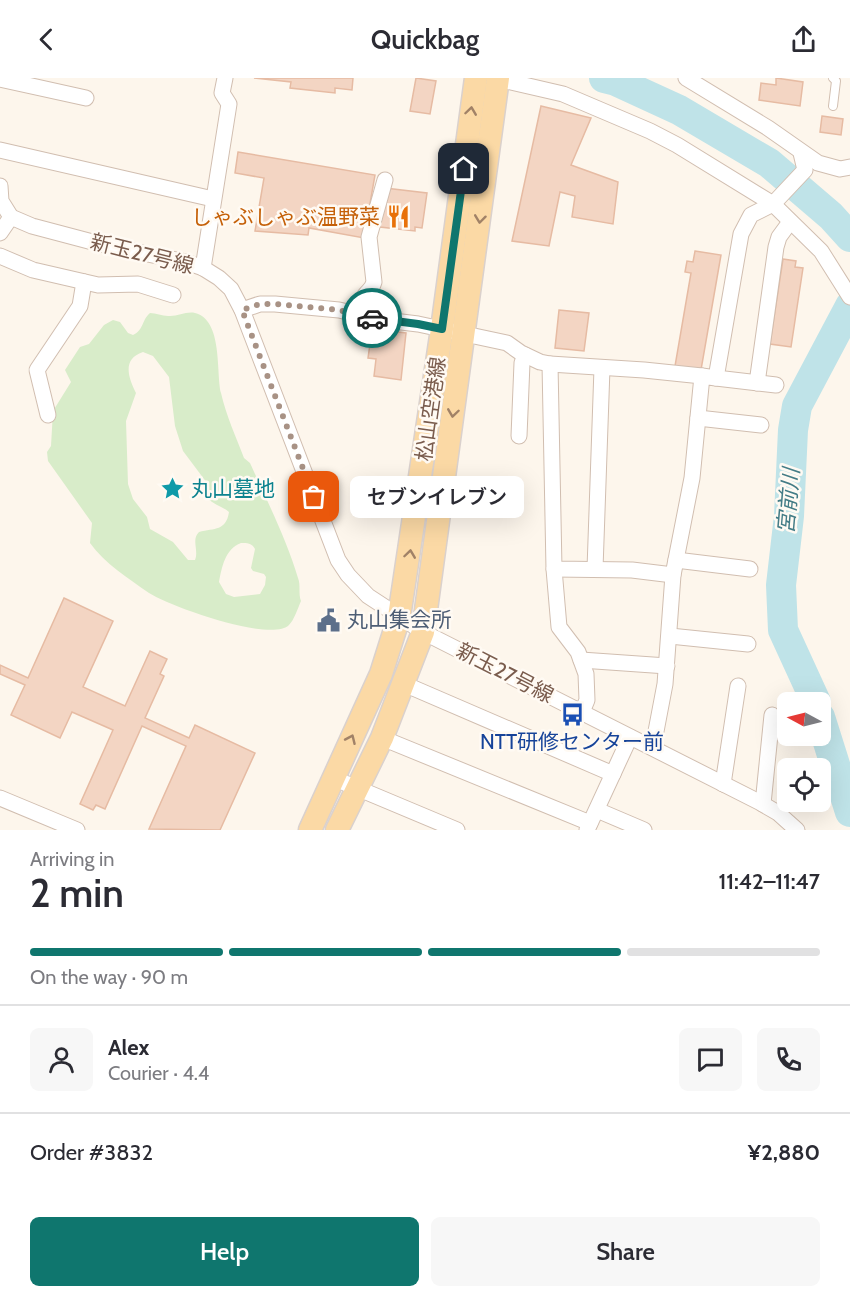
<!DOCTYPE html>
<meta charset="utf-8">
<style>
body{margin:0;font-family:Cabin,"Noto Sans JP",sans-serif;background:#f7f7f7;color:#2b2b33;height:100vh;display:flex;flex-direction:column;font-size:22px;white-space:nowrap}
*{box-sizing:border-box;margin:0}
p{font-size:20px;color:#7c7c81}
.icon{flex:none;width:33px;height:33px;fill:none;stroke:currentColor;stroke-width:2;stroke-linecap:round;stroke-linejoin:round}
.map{position:relative;height:752px;overflow:hidden}
.panel{display:flex;flex-direction:column;background:#fff;flex:1}
.panel>*{flex:none}
.needle{width:39px;rotate:277deg}
.controls{position:absolute;left:777px;top:614px;display:grid;gap:12px}
.controls a{display:grid;place-items:center;width:54px;height:54px;border-radius:9px;background:#fff;box-shadow:0 6px 24px #0002;font-size:30px}
.pin{position:absolute;display:grid;place-items:center;width:51px;height:51px;color:#fff;margin:-26px;border-radius:12px;box-shadow:0 3px 9px #0006}
.courier{position:absolute;display:grid;place-items:center;width:60px;height:60px;margin:-30px;border:4px solid #0f766e;border-radius:50%;background:#fff;color:#222;box-shadow:0 2px 8px #0007}
.bubble{position:absolute;height:42px;border-radius:9px;background:#fff;box-shadow:0 6px 24px #0002;font-size:20px;font-weight:600;line-height:42px;text-align:center}
.headline em{font-style:normal;font-weight:600}
.headline div{display:flex;flex-direction:column-reverse}
.headline{display:flex;align-items:center;justify-content:space-between;height:102px;padding:0 30px}
h1{font-size:39px;font-weight:600;line-height:45px}
.bar{display:grid;grid-template-columns:repeat(4,1fr);gap:9px 6px;align-content:center;height:72px;padding:0 30px}
.bar i{height:8px;border-radius:4px;background:#e1e1e2}
.bar .current{background:#0f766e}
.bar p{grid-column:span 4}
.line{display:flex;align-items:center;gap:15px;padding:0 30px;border-top:2px solid #e1e1e2}
.line div{flex:1}
.round{display:grid;place-items:center;flex:none;width:63px;height:63px;border-radius:9px;background:#f7f7f7}
.action{display:flex;gap:12px;margin-top:auto;padding:12px 30px}
.action a{flex:1;height:69px;border-radius:9px;background:#0f766e;color:#fff;font-size:24px;font-weight:600;line-height:69px;text-align:center}
.action a+a{background:#f7f7f7;color:#2b2b33}
header{display:flex;justify-content:space-between;align-items:center;height:78px;padding:0 30px;background:#fff;font-size:27px;font-weight:600}
.map>svg:first-child{display:block}
</style>
<header><svg class="icon" aria-label="back" viewBox="0 0 24 24"><path d="M15 5l-7 7 7 7"/></svg>Quickbag<svg class="icon" aria-label="share" viewBox="0 0 24 24"><path d="M12 15V3M7 8l5-5 5 5M5 13v7h14v-7"/></svg></header>
<div class="map">
<svg width="850" height="752" viewBox="0 0 850 752">
<rect width="100%" height="100%" fill="#fdf6ec"/>
<!-- green -->
<path fill="#d8ecc9" fill-rule="evenodd" d="M150,235C156,235 162,238 168,238C177,239 186,233 195,235C223,242 216,294 221,315C226,337 236,359 244,380L250,385C267,423 286,460 298,500C301,507 298,515 301,523C298,530 294,542 289,547C271,565 169,528 149,515C129,501 104,485 90,465L92,445L48,383L47,374L51,368L53,333L71,304L65,292L80,269L89,266L104,247L113,242L120,244L128,255L133,257C144,252 141,243 150,235ZM143,274L153,278L169,299L175,348L183,373L207,405V420C214,427 222,428 229,434C226,453 215,450 199,454C191,462 199,472 195,482H188L173,464L150,451L147,439L133,421L128,406L126,343L136,315C128,299 122,281 143,274ZM241,465C247,465 252,465 255,471L251,490L253,493L264,496L266,499L265,507L260,516L234,519L226,516L219,504C222,489 225,471 241,465Z"/>
<g fill="none" stroke-linecap="round" stroke-linejoin="round">
<!-- river -->
<g stroke="#bfe3e8" stroke-width="30">
<polyline points="604,0 616,3 679,32 769,85 831,138 850,159"/>
<polyline points="816,624 783,552 781,507 789,438 793,352 797,328 850,228"/>
<polyline points="820,639 850,734"/>
</g>
</g>
<!-- building -->
<g fill="#f3d5c3" stroke="#e6bba3" stroke-width="1.5">
<polygon points="254,0 353,0 352,12 335,10 335,15 290,10 291,4"/>
<polygon points="416,0 436,3 430,36 410,33"/>
<polygon points="776,0 803,4 800,28 759,22 761,5 776,7"/>
<polygon points="541,28 591,40 571,87 618,104 613,146 572,139 575,118 560,114 549,168 512,163"/>
<polygon points="822,38 843,41 841,57 820,54"/>
<polygon points="238,74 375,97 364,160 309,150 308,157 255,153 264,100 235,95"/>
<polygon points="385,110 427,115 422,150 415,149 415,153 380,149"/>
<polygon points="695,173 721,177 701,292 675,288 691,195 685,194 687,183 693,184"/>
<polygon points="783,181 796,183 795,189 803,190 791,269 770,266"/>
<polygon points="559,232 589,235 584,273 555,270"/>
<polygon points="382,252 406,255 401,302 374,298 376,281 368,280 370,266 378,266 379,258 382,258"/>
<polygon points="64,520 113,543 83,609 125,628 150,573 167,581 160,596 164,598 145,640 189,660 195,647 255,675 220,752 149,751 186,668 142,648 105,731 96,727 93,732 80,726 113,652 72,634 60,660 11,637 25,607 0,596 0,587 28,600"/>
</g>
<g fill="none" stroke-linecap="round" stroke-linejoin="round">
<defs>
<polyline id="lane" points="833,0 836,3 833,28"/>
<g id="street">
<polyline points="686,0 768,50 818,85 840,91 850,89"/>
<polyline points="0,1 86,20"/>
<polyline points="498,1 563,16 650,53 677,67 773,126 821,173 850,219"/>
<polyline points="0,72 213,121"/>
<polyline points="0,108 1,123 11,139 32,148 100,166 186,184 203,190 219,200 231,211 242,232 338,482 348,497 368,518 423,554 759,724 778,735 797,752"/>
<polyline points="0,155 11,139"/>
<polyline points="0,178 33,192 98,207 138,206 173,217"/>
<polyline points="203,190 229,26 222,15 225,0"/>
<polyline points="242,232 260,226 275,226 339,232 377,241 418,246 507,265 521,275 540,284 550,286 644,292 702,298"/>
<path d="M358,237C359,230 361,222 365,217C369,212 372,211 374,204L369,159L385,102"/>
<polyline points="550,286 554,491 632,492 673,497"/>
<polyline points="716,300 776,307"/>
<polyline points="757,305 776,169 779,159 790,144"/>
<polyline points="48,337 37,292 80,228 84,204"/>
<polyline points="698,340 761,347"/>
<polyline points="519,358 522,285 525,277"/>
<polyline points="676,482 750,491"/>
<polyline points="554,491 559,549 578,574 586,596 587,622 582,634"/>
<polyline points="595,491 602,290"/>
<polyline points="670,558 748,566"/>
<polyline points="581,582 667,588"/>
<polyline points="404,606 613,696"/>
<polyline points="382,660 590,745"/>
<polyline points="653,669 665,606 673,497 692,400 702,298 716,300 741,156 751,137 773,126 805,92 801,75"/>
<polyline points="333,700 457,752"/>
<polyline points="723,706 738,608"/>
<polyline points="0,720 77,752"/>
<polyline points="763,726 772,637"/>
<polyline points="597,732 644,752"/>
<polyline points="587,752 630,659"/>
</g>
<g id="primary">
<polyline points="310,752 381,596 399,539 442,251 476,0"/>
<polyline points="337,752 382,660 423,554 498,0"/>
</g>
</defs>
<!-- lane casing -->
<use href="#lane" stroke="#d1beb0" stroke-width="10"/>
<!-- street casing -->
<use href="#street" stroke="#d1beb0" stroke-width="17"/>
<!-- primary casing -->
<use href="#primary" stroke="#dad1cd" stroke-width="25"/>
<!-- lane -->
<use href="#lane" stroke="#fff" stroke-width="8"/>
<!-- street -->
<use href="#street" stroke="#fff" stroke-width="15"/>
<!-- primary -->
<use href="#primary" stroke="#fbd9a5" stroke-width="22"/>
</g>
<!-- one-way arrows -->
<defs><path id="oneway-chevron" d="M-2-3.5L2.5 0L-2 3.5" fill="none" stroke-width="1.6" stroke-linecap="round" stroke-linejoin="round" transform="scale(1.5)"/></defs>
<g stroke="#a18267">
<use href="#oneway-chevron" transform="translate(471 33) rotate(-82)"/>
<use href="#oneway-chevron" transform="translate(480 141) rotate(97)"/>
<use href="#oneway-chevron" transform="translate(453 335) rotate(98)"/>
<use href="#oneway-chevron" transform="translate(410 476) rotate(-82)"/>
<use href="#oneway-chevron" transform="translate(351 661) rotate(-66)"/>
</g>
<g fill="none" stroke-linecap="round" stroke-linejoin="round">
<!-- done -->
<polyline stroke="#a89285" stroke-width="6" stroke-dasharray="0 10.8" points="314,419 242,232 260,226 275,226 339,232 372,240"/>
<!-- route -->
<polyline stroke="#0f766e" stroke-width="8" points="372,240 418,246 442,251 464,91"/>
</g>
<!-- icons -->
<defs>
<symbol id="restaurant-bare" viewBox="-9 -9 18 18"><path d="M-5-6h1v4h1v-4h1v4h1v-4h1v5L-1.5 .5V6h-2V.5L-5-1ZM5-6V6H3V1.5H1.5Q1.5-4 5-6Z" fill="#e8710a" stroke="#fffaf3" stroke-width="2.5" paint-order="stroke"/></symbol>
<symbol id="sight-bare" viewBox="-9 -9 18 18"><path d="M0-6L1.8-2.2L6-1.7L2.9 1.2L3.7 5.4L0 3.3L-3.7 5.4L-2.9 1.2L-6-1.7L-1.8-2.2Z" fill="#0f9aa8" stroke="#fffaf3" stroke-width="2.5" paint-order="stroke"/></symbol>
<symbol id="civic-bare" viewBox="-9 -9 18 18"><path d="M-.6-6.5H3V-4.5H.6V-3L4-1V1h2V6H-6V1h2V-1L-.6-3ZM-1.2 2.5V6h2.4V2.5Z" fill="#5c6f8a" stroke="#fffaf3" stroke-width="2.5" paint-order="stroke"/></symbol>
<symbol id="bus-bare" viewBox="-9 -9 18 18"><path d="M-5-6H5V4H4V6H2V4H-2V6H-4V4H-5ZM-3.5-4V0h7V-4ZM-3.5 1.2v1.5H-2V1.2ZM2 1.2v1.5H3.5V1.2Z" fill="#1a4fb4" stroke="#fffaf3" stroke-width="2.5" paint-order="stroke"/></symbol>
</defs>
<g fill-rule="evenodd">
<use href="#restaurant-bare" x="382" y="122" width="33" height="33"/>
<use href="#sight-bare" x="156" y="394" width="33" height="33"/>
<use href="#civic-bare" x="312" y="526" width="33" height="33"/>
<use href="#bus-bare" x="556" y="620" width="33" height="33"/>
</g>
<g text-anchor="middle" stroke-width="5" stroke-linejoin="round" paint-order="stroke">
<!-- food labels -->
<g font-size="21" fill="#c56008" stroke="#fffaf3" text-anchor="end">
<text x="380" y="146">しゃぶしゃぶ温野菜</text>
</g>
<!-- street labels -->
<g font-size="21" fill="#7a5c4d" stroke="#fffaf3">
<text transform="translate(142 176) rotate(14)" y="7">新玉27号線</text>
<text transform="translate(431 331) rotate(-82)" y="7">松山空港線</text>
<text transform="translate(505 595) rotate(27)" y="7">新玉27号線</text>
</g>
<!-- culture labels -->
<g font-size="21" fill="#0d838f" stroke="#fffaf3" text-anchor="start">
<text x="191" y="418">丸山墓地</text>
</g>
<!-- service labels -->
<g font-size="21" fill="#4e5e75" stroke="#fffaf3" text-anchor="start">
<text x="347" y="549">丸山集会所</text>
</g>
<!-- transit labels -->
<g font-size="21" fill="#164399" stroke="#fffaf3">
<text x="572" y="671">NTT研修センター前</text>
</g>
<!-- water labels -->
<g font-size="22" font-style="italic" fill="#437c86" stroke="#fffaf3">
<text transform="translate(788 423) rotate(-85)" y="8">宮前川</text>
</g>
</g>
</svg>
<div class="controls">
<a><svg class="needle" viewBox="-14 -14 28 28"><path d="M0-13l5 13h-10z" fill="#e53935"/><path d="M0 13l5-13h-10z" fill="#7c7c81"/></svg></a>
<a><svg class="icon" aria-label="locate" viewBox="0 0 24 24"><circle cx="12" cy="12" r="6"/><path d="M12 2v4M12 18v4M2 12h4M18 12h4"/></svg></a>
</div>
<div class="pin" style="left:314px;top:419px;background:#ea580c"><svg class="icon" aria-label="bag" viewBox="0 0 24 24"><path d="M5 8h14l-1 12H6zM9 8a3 3 0 0 1 6 0"/></svg></div>
<div class="pin" style="left:464px;top:91px;background:#1f2937"><svg class="icon" aria-label="home" viewBox="0 0 24 24"><path d="M3 11l9-7 9 7M6 9v11h12V9"/></svg></div>
<div class="courier" style="left:372px;top:240px"><svg class="icon" aria-label="car" viewBox="0 0 24 24"><path d="M5 17H2v-5l4-1 3-4h7l3 4 3 1v5h-3M9 17h6M6 11h13"/><circle cx="7" cy="17" r="2"/><circle cx="17" cy="17" r="2"/></svg></div>
<div class="bubble" style="left:350px;top:398px;width:174px">セブンイレブン</div>
</div>
<section class="panel">
<div class="headline"><div><h1>2 min</h1><p>Arriving in</p></div><em>11:42–11:47</em></div>
<div class="bar"><i class="current"></i><i class="current"></i><i class="current"></i><i></i><p>On the way · 90 m</p></div>
<div class="line" style="height:108px"><a class="round"><svg class="icon" aria-label="person" viewBox="0 0 24 24"><circle cx="12" cy="8" r="4"/><path d="M4 21q1-7 8-7t8 7"/></svg></a><div><b>Alex</b><p>Courier · 4.4</p></div><a class="round"><svg class="icon" aria-label="chat" viewBox="0 0 24 24"><path d="M4 5h16v11H9l-5 4z"/></svg></a><a class="round"><svg class="icon" aria-label="phone" viewBox="0 0 24 24"><path d="M5 4h4l2 5-3 2q2 4 5 5l2-3 5 2v4C11 20 4 13 5 4z"/></svg></a></div>
<div class="line" style="height:78px"><div>Order #3832</div><b>¥2,880</b></div>
<div class="action"><a>Help</a><a>Share</a></div>
</section>
